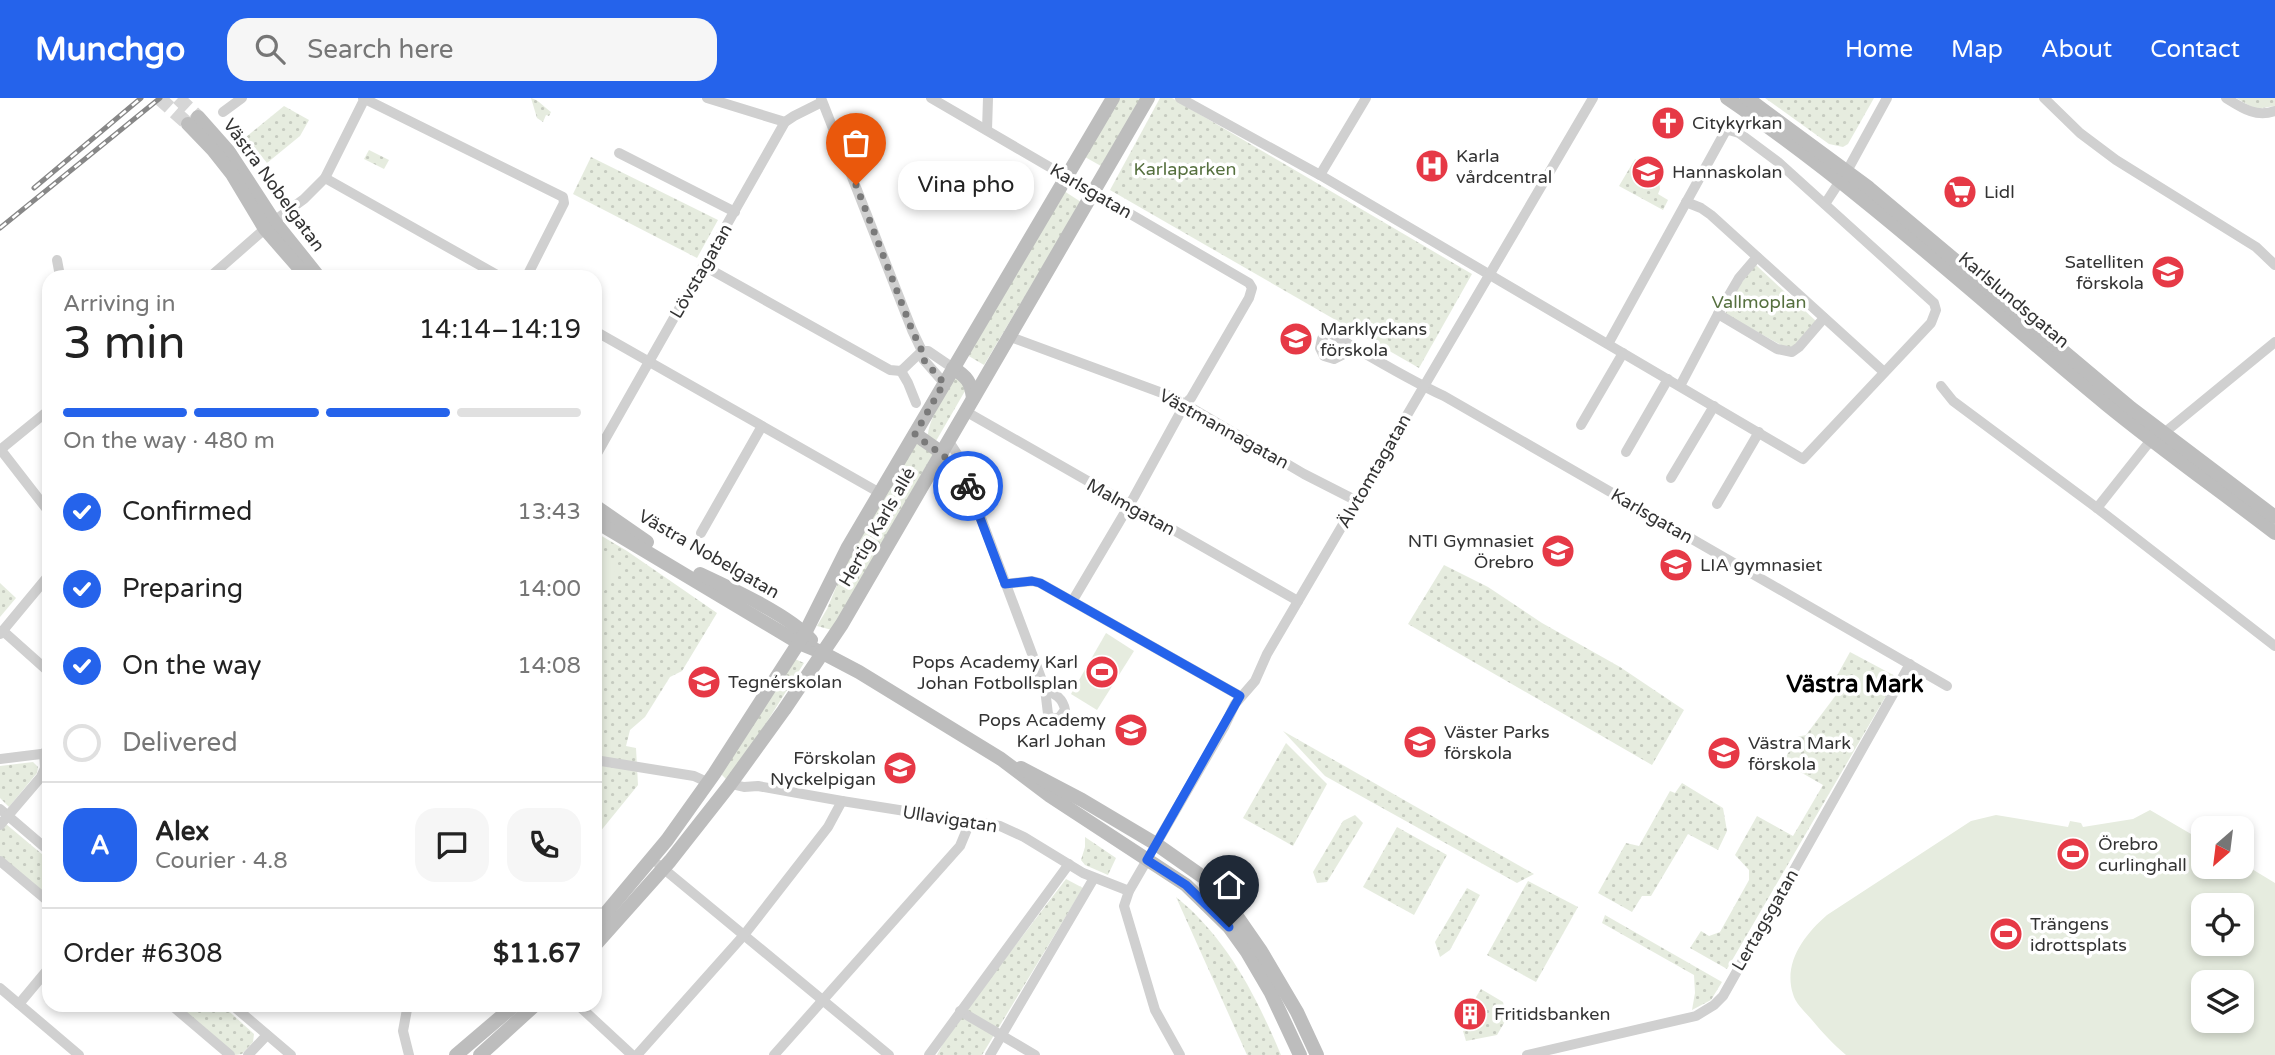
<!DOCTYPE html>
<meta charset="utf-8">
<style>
body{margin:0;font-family:"Varela Round",sans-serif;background:#f6f6f6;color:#222;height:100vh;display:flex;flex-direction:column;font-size:26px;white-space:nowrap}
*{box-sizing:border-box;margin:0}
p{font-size:23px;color:#767676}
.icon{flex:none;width:38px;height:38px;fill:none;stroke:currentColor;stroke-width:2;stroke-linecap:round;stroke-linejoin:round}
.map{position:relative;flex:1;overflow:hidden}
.sheet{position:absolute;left:42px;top:172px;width:560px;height:742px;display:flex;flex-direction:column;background:#fff;border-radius:21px;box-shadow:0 4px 10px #0003}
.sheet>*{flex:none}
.needle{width:46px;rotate:208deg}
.buttons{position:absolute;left:2191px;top:718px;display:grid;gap:14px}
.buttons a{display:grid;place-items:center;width:63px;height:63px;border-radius:14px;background:#fff;box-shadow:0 4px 10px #0003;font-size:35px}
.pin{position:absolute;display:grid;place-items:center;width:60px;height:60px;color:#fff;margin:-72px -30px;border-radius:50% 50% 50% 0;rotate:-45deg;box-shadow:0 0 7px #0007}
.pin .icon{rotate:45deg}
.courier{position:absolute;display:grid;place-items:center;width:70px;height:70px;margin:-35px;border:5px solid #2563eb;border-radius:50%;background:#fff;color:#222;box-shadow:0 2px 9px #0007}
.bubble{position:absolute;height:49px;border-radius:21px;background:#fff;box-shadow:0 4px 10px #0003;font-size:23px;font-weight:600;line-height:49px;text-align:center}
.overview em{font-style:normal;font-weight:600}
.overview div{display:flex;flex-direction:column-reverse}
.overview{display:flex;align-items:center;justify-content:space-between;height:119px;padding:0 21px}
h1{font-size:46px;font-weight:600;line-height:52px}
.bar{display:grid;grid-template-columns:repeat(4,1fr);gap:10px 7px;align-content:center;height:84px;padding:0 21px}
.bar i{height:9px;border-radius:5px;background:#e0e0e0}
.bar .active{background:#2563eb}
.bar p{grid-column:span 4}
.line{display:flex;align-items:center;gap:18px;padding:0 21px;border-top:2px solid #e0e0e0}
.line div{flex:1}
.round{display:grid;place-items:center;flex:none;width:74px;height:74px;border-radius:21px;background:#f6f6f6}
ol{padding:0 21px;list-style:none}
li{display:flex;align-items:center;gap:21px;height:77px}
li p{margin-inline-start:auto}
li .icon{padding:7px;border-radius:50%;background:#2563eb;color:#fff;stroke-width:4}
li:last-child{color:#767676}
li i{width:38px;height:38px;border:4px solid #e0e0e0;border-radius:50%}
header{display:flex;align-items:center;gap:42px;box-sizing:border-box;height:98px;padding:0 35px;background:#2563eb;color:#fff}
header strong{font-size:33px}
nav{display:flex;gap:38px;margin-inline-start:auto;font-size:24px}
.search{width:490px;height:63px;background:#f6f6f6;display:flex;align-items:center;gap:18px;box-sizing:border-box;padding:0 24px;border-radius:21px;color:#767676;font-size:26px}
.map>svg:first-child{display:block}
</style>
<header>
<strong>Munchgo</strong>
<div class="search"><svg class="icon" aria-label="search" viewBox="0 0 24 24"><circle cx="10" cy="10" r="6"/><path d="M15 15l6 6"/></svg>Search here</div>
<nav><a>Home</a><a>Map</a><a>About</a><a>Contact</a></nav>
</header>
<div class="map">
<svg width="2275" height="957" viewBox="0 0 2275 957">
<defs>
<pattern id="green-dots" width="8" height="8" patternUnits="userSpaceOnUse" patternTransform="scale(1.75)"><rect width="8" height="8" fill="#e6ecdf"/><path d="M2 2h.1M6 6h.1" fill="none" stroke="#c6cbc0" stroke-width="1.8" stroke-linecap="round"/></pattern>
</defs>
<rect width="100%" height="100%" fill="#fff"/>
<!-- green -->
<g fill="url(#green-dots)">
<path d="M531,0C539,2 544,9 551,14L549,18L546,17L543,24L537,20Z"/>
<polygon points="1120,0 1141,0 1101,68 1085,59"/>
<polygon points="1160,0 1172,0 1472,176 1419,270 1110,92"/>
<polygon points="1765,0 1874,0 1848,46 1843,49 1829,46"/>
<polygon points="2236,0 2275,0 2275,8 2255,11"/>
<polygon points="284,8 309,22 300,38 267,65 246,39"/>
<polygon points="369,52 389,62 384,71 364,61"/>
<polygon points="591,59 718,122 697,160 573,96"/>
<polygon points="1635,61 1658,74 1660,91 1658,96 1668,102 1663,112 1619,88"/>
<polygon points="1064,93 1081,104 984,267 967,257"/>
<polygon points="1756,167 1817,224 1790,252 1725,216 1741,185"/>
<path d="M954,280L962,282L965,293L936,343L928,339C927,324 946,294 954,280Z"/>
<polygon points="916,343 933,356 832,532 817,528 827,511 844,470"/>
<polygon points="595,434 627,453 717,515 682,573 670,579 645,619 630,632 626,648 636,650 638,687 595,740"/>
<polygon points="1444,467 1488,489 1542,525 1620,569 1684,612 1652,667 1408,526"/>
<polygon points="0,485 16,500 0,519"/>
<polygon points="1850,554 1897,579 1727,871 1690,850 1701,833 1709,838 1720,834 1749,782 1749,772 1735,757 1757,718 1793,738 1823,687 1783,664 1797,639 1806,637 1836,597 1829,592"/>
<polygon points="795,561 804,565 741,665 726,681 721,676"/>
<polygon points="1283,633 1534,776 1517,785 1325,678"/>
<polygon points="1286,645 1327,686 1293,748 1243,720"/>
<polygon points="33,664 38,669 37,675 9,709 0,700 0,668"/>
<polygon points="1682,685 1723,710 1727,733 1718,752 1688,736 1651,798 1642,798 1632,814 1598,795 1626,745 1639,748 1670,693 1675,695"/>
<polygon points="1355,717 1363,725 1327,784 1317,785 1313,774 1343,723"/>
<polygon points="0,721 49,762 49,800 0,759"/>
<polygon points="1397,729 1447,757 1414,817 1363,789"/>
<polygon points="1085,739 1116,760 1108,777 1085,767 1081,762 1085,749"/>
<polygon points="1066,781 1083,790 982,957 937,957 949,934"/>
<polygon points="1528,783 1578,809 1536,884 1487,857"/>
<polygon points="1467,790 1480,797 1450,852 1440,859 1435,844"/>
<path d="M1176,799C1227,840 1256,898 1281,957H1247Z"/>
<polygon points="1605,817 1722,884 1711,902 1692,912 1695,895 1694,877 1602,825"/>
<polygon points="1481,891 1503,904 1507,920 1497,937 1466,943 1463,933 1483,928 1476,899"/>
<polygon points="176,907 222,907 254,936 253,944 242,956 235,957"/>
</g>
<!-- pitch -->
<g fill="#e6ecdf" fill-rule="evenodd">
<polygon points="595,455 618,468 595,510"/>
<polygon points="1106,535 1134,553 1097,612 1071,596"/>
<path d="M2150,712L2203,743V768H2242V765L2275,785V957H1846C1834,947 1822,934 1812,922C1806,915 1795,905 1793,896C1783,865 1804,837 1827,817L1971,723L1996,717L2068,729L2070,723L2081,725L2083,729L2133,721ZM2203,807H2242V845H2203ZM2203,884H2242V922H2203Z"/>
</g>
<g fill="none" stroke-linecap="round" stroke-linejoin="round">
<!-- secondary-tunnel -->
<g stroke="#d6d6d6" stroke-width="14" stroke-dasharray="14 7" stroke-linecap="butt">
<polyline points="159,0 188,26"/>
<polyline points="178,0 198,19"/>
</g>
<!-- minor -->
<g stroke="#d0d0d0" stroke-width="10">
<polyline points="363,0 563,99 564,105 527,178"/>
<polyline points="707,0 785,24"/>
<polyline points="821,0 912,232 922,253 923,261 944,285"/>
<polyline points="931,0 1249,185 1252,190 1249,200 1191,300 1185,306 1134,399 1073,502"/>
<polyline points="1180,0 1320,77 1803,361 1931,225 1936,212 1934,205 1778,64 1739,35 1729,32 1725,34 1608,246"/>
<polyline points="2044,0 2080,35 2116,62 2256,149 2275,167"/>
<path d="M2226,0C2242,10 2256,20 2275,13"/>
<polyline points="223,14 242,0"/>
<polyline points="987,32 988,0"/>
<polyline points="619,55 735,114"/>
<polyline points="1847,73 1887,0"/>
<polyline points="1320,77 1366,0"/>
<polyline points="325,80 499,178"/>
<polyline points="1686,104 1701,110 1711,117 1884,274"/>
<polyline points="1825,106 1840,83"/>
<polyline points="1757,159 1739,180 1718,216 1777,251 1792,254 1799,249 1824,220"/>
<polyline points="57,162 60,178"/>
<polyline points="704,168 890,272 901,273 922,253"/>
<polyline points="211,178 274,123 304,101 325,80 365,0"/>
<polyline points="595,233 880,395"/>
<polyline points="1008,238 1173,299 1304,376 1357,403"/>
<path d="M1356,250L1334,261L1324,258L1320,250L1322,241L1326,235H1330C1368,257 1405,280 1444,298L1947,588"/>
<polyline points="922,253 928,253 953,270"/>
<polyline points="901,273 908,285 916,305"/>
<polyline points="1680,288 1718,216"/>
<polyline points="1941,288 1953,303 2097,410 2275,548"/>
<polyline points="965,313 1298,503"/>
<polyline points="1581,327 1623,255"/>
<polyline points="2164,335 2275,244"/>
<path d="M948,342L957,356L1037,569L1045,591L1048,616L1051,620H1059L1065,612C1063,600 1055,596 1045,591"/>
<polyline points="0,352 49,312"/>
<polyline points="1,352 49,414"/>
<polyline points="1626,354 1668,281"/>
<polyline points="595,359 785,24 794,18 822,4"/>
<polyline points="1671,380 1714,308"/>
<polyline points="1717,406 1759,334"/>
<polyline points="2097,410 2147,347 2153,343"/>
<polyline points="701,435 762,328"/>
<polyline points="1005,486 1032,483 1040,485 1240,598"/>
<polyline points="3,533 49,574"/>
<polyline points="0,536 49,477"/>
<polyline points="0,661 49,655"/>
<polyline points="595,662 694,678 707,684"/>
<polyline points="731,686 744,689 758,688 842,703 1000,728 1024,739 1083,775 1129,793"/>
<polyline points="0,711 49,753"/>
<polyline points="0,727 41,679 45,670 44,655"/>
<polyline points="1156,746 1224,629 1235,606 1255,583 1267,556 1593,0"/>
<polyline points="1147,762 1129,793 1124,808 1155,912 1180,957"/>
<polyline points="0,763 49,804"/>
<polyline points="659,767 889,957"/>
<polyline points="0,890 79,957"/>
<polyline points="19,906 49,870"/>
<polyline points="170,906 230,957"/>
<polyline points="231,906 291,957"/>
<polyline points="408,906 403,933 409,957"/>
<polyline points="577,906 632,957"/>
<polyline points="960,913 1035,957"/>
<polyline points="248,957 267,937"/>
<polyline points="637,957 744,837 828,729 842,703"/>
<polyline points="774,957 960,748 970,724"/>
<polyline points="929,957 1069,766"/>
<polyline points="990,957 1094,780"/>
<polyline points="1527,957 1696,918 1714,907 1723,898 1910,566"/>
</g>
<!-- secondary -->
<g stroke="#bdbdbd" stroke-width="14">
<path d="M1727,0C1862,92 1981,203 2106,306C2161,351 2219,392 2275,435"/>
<polyline points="1747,0 1869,90 2131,310 2275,419"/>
<polyline points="198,19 229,54 274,123 318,178"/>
<polyline points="188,26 213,52 232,76 265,131 306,178"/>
<path d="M953,270C967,279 971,284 973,300"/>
<polyline points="915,336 942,355"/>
<polyline points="595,408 647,444"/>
<polyline points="595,423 799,545 821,554 859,574 1001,661 1050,698 1186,787 1229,829 1247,854 1271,895 1300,957"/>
<path d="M700,476C730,490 791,518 811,542"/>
<polyline points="1021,670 1082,702 1156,746 1203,779 1227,804 1261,853 1297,914 1317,957"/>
<polyline points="595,828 667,742 714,676 805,535 848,449 1113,0"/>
<polyline points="595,847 670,763 729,688 784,612 842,526 1148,0"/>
<polyline points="456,957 516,906"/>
<polyline points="480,957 536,906"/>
</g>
<defs>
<g id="rail">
<polyline points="34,90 141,0"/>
<polyline points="0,130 160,0"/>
</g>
</defs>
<!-- rail casing -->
<use href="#rail" stroke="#888" stroke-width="5"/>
<!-- rail -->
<use href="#rail" stroke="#fff" stroke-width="2.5" stroke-dasharray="8" stroke-linecap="butt"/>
</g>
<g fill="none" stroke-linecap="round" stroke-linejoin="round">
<!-- done -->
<path stroke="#7a7a7a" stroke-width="7" stroke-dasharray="0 12.6" d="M856,87L912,232L922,253L923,261L944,285L915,336C934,353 958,363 968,388"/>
<!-- route -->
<polyline stroke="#2563eb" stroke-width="9" points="968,388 1005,486 1032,483 1040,485 1240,598 1147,762 1186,787 1229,829"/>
</g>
<!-- icons -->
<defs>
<symbol id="church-disc" viewBox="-11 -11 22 22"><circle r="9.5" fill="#e63946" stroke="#fff"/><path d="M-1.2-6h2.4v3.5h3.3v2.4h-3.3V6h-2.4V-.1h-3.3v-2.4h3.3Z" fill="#fff"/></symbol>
<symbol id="hospital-disc" viewBox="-11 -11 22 22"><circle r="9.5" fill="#e63946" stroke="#fff"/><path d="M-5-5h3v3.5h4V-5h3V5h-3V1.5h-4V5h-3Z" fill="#fff"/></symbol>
<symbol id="school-disc" viewBox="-11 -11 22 22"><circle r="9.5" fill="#e63946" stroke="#fff"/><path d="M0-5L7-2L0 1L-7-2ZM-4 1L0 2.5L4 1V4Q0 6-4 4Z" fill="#fff"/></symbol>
<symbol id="supermarket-disc" viewBox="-11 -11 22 22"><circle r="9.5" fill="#e63946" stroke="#fff"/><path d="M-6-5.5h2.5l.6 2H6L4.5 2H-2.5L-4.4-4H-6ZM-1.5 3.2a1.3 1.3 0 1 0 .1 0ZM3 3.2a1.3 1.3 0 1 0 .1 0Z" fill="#fff"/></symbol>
<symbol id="stadium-disc" viewBox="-11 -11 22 22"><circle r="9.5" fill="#e63946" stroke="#fff"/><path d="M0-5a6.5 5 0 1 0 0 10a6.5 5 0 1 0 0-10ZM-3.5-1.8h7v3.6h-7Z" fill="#fff"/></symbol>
<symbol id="building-disc" viewBox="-11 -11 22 22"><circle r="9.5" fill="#e63946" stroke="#fff"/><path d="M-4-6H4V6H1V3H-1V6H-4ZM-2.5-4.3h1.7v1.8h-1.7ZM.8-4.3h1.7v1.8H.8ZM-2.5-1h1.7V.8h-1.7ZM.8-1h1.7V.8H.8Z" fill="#fff"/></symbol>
</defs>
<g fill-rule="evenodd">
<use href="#church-disc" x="1649" y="6" width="38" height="38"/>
<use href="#hospital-disc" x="1413" y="49" width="38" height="38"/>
<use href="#school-disc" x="1629" y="55" width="38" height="38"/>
<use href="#supermarket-disc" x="1941" y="75" width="38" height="38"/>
<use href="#school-disc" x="2149" y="155" width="38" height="38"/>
<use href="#school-disc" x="1277" y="222" width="38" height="38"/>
<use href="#school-disc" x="1539" y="434" width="38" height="38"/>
<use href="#school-disc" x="1657" y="448" width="38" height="38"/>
<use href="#stadium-disc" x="1083" y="555" width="38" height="38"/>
<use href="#school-disc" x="685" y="565" width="38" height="38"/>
<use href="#school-disc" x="1112" y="613" width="38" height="38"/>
<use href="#school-disc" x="1401" y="625" width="38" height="38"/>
<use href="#school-disc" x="1705" y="636" width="38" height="38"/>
<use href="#school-disc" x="881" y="651" width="38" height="38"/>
<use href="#stadium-disc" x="2054" y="737" width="38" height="38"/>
<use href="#stadium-disc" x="1987" y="817" width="38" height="38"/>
<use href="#building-disc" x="1451" y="897" width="38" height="38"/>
</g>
<g text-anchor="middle" stroke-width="7" stroke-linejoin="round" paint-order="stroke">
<!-- poi labels -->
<g font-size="18" fill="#333" stroke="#fff" text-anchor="start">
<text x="1692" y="31">Citykyrkan</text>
<text x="1456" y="64">Karla<tspan x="1456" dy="21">vårdcentral</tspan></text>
<text x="1672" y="80">Hannaskolan</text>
<text x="1984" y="100">Lidl</text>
<text x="2144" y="170" text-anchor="end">Satelliten<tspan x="2144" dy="21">förskola</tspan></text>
<text x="1320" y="237">Marklyckans<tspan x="1320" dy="21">förskola</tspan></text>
<text x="1534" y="449" text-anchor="end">NTI Gymnasiet<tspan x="1534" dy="21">Örebro</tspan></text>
<text x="1700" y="473">LIA gymnasiet</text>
<text x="1078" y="570" text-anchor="end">Pops Academy Karl<tspan x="1078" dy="21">Johan Fotbollsplan</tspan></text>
<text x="728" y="590">Tegnérskolan</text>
<text x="1106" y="628" text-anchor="end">Pops Academy<tspan x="1106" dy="21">Karl Johan</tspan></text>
<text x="1444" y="640">Väster Parks<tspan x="1444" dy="21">förskola</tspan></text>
<text x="1748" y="651">Västra Mark<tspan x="1748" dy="21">förskola</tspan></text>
<text x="876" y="666" text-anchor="end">Förskolan<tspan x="876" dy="21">Nyckelpigan</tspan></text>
<text x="2098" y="752">Örebro<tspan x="2098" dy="21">curlinghall</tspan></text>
<text x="2030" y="832">Trängens<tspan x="2030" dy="21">idrottsplats</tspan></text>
<text x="1494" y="922">Fritidsbanken</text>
</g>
<!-- park labels -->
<g font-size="18" fill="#56703f" stroke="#fff">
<text x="1185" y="77">Karlaparken</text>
<text x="1759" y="210">Vallmoplan</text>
</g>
<!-- street labels -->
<g font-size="18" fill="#333" stroke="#fff">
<text transform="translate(274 87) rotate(54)" y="6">Västra Nobelgatan</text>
<text transform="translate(1091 93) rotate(30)" y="6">Karlsgatan</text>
<text transform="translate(701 173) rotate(-60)" y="6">Lövstagatan</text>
<text transform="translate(2014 202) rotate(40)" y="6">Karlslundsgatan</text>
<text transform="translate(1224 331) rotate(29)" y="6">Västmannagatan</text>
<text transform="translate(1374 373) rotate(-60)" y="6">Älvtomtagatan</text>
<text transform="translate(1131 409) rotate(29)" y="6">Malmgatan</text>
<text transform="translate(1652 418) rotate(30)" y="6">Karlsgatan</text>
<text transform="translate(877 429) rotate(-60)" y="6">Hertig Karls allé</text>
<text transform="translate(709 456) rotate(30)" y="6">Västra Nobelgatan</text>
<text transform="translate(950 721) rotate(9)" y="6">Ullavigatan</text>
<text transform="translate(1765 822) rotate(-60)" y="6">Lertagsgatan</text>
</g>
<!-- district labels -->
<g font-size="24" font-weight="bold" fill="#000" stroke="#fff">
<text x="1855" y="594">Västra Mark</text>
</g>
</g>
</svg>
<div class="buttons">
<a><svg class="needle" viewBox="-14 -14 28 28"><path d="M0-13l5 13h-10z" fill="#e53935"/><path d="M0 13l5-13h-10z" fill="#767676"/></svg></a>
<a><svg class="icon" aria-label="locate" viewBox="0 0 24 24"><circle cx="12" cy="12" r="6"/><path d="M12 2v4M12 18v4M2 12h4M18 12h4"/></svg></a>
<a><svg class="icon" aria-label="layers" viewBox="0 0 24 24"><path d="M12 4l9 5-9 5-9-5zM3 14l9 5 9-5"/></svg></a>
</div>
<div class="pin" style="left:856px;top:87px;background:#ea580c"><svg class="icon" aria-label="bag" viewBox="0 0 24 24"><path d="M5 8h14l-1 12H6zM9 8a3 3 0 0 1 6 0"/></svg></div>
<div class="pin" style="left:1229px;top:829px;background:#1f2937"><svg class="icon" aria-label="home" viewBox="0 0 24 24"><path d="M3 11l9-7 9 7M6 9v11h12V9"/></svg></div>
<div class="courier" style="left:968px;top:388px"><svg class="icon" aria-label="bike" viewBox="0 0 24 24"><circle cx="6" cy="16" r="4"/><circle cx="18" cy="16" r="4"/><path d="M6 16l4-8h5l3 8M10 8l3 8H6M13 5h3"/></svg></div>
<div class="bubble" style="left:898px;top:63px;width:136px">Vina pho</div>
<section class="sheet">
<div class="overview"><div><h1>3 min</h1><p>Arriving in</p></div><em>14:14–14:19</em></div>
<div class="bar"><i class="active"></i><i class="active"></i><i class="active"></i><i></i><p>On the way · 480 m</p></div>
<ol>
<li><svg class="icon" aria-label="check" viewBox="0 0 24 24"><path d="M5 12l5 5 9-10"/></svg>Confirmed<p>13:43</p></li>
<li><svg class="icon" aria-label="check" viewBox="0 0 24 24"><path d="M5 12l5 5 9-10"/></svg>Preparing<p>14:00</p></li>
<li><svg class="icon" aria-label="check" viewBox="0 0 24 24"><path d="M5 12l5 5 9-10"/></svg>On the way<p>14:08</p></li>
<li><i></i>Delivered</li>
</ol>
<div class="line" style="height:126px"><b class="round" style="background:#2563eb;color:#fff">A</b><div><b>Alex</b><p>Courier · 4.8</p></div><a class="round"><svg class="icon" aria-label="chat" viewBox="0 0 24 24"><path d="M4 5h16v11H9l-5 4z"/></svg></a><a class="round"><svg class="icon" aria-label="phone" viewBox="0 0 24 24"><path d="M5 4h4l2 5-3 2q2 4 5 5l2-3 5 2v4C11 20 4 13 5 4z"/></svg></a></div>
<div class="line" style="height:91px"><div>Order #6308</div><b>$11.67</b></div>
</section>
</div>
